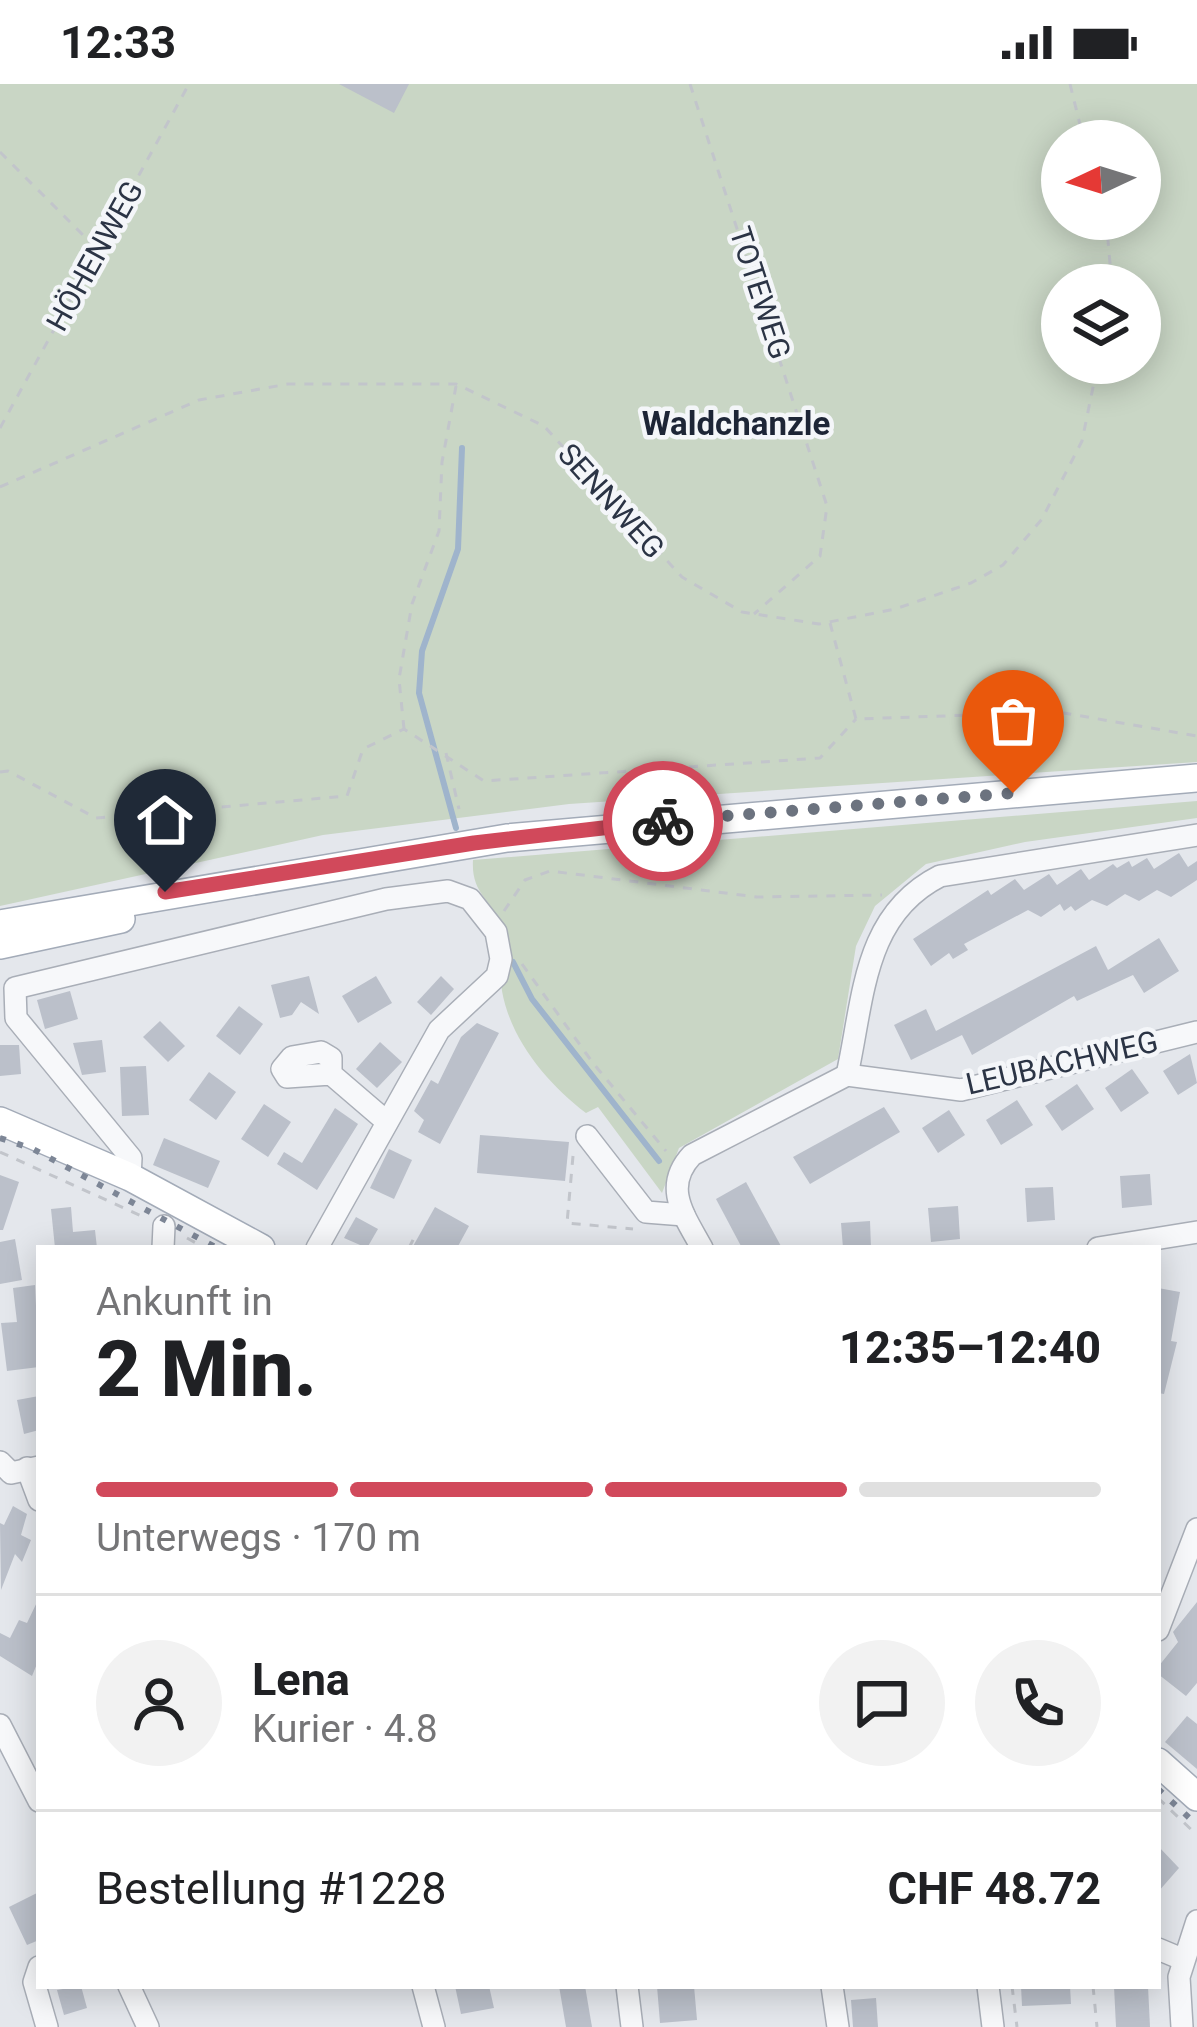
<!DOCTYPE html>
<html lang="de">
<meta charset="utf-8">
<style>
body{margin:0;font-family:Roboto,sans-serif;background:#f2f2f2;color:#202124;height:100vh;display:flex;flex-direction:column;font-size:45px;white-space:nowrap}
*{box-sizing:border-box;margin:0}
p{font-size:39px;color:#757577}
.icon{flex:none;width:66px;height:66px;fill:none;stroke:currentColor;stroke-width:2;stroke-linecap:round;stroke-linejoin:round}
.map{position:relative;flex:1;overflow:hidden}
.side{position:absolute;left:36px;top:1161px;width:1125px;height:744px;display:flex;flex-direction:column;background:#fff;border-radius:0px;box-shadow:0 6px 30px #0003}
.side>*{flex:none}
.needle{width:78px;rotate:266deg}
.fabs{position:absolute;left:1041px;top:36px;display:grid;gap:24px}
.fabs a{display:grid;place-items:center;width:120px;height:120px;border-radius:50%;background:#fff;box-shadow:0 6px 30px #0003;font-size:60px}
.pin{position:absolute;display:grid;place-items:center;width:102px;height:102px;color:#fff;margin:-123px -51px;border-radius:50% 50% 50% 0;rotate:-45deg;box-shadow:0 0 12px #0007}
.pin .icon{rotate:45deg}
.courier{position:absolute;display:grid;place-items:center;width:120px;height:120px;margin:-60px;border:9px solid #d1495b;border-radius:50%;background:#fff;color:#222;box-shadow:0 3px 15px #0007}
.headline em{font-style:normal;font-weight:800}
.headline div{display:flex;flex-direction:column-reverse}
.headline{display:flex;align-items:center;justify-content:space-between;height:204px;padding:0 60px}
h1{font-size:78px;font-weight:800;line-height:90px}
.bar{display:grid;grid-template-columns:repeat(4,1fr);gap:18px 12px;align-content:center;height:144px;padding:0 60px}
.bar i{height:15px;border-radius:9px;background:#e0e0e0}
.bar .active{background:#d1495b}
.bar p{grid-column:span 4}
.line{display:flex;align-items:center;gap:30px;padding:0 60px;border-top:3px solid #e0e0e0}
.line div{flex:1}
.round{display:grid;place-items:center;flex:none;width:126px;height:126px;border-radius:63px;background:#f2f2f2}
.status{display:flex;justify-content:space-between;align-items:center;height:84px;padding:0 60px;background:#fff;direction:ltr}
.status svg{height:33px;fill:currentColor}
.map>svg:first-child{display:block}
</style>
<div class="status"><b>12:33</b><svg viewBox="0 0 49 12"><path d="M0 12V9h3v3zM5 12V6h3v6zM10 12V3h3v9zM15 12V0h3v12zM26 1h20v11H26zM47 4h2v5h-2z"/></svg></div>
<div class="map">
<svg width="1197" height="1943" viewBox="0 0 1197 1943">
<rect width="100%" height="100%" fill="#e4e7ec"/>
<!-- green -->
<g fill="#c9d6c5" fill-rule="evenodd">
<path d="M0,0H1197V678L569,720L323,751L0,822ZM1062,57H1140V135H1062ZM1062,201H1140V279H1062Z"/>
<path d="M1197,717V734L1025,758L926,780L875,822L856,862L838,975L679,1064L662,1109L598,1023L586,1029C548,1000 511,957 502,907C499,887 510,860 502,842C490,814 471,809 473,776Z"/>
</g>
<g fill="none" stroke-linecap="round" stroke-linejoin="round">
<!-- stream -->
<g stroke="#9fb4cc" stroke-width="6">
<polyline points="456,744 419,609 422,567 458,465 462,364"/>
<polyline points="513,878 532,915 659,1077"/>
</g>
</g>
<!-- building -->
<g fill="#bbc0ca">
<polygon points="339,0 409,0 394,29"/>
<polygon points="1179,769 1188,783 1197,777 1197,796 1171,813 1157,806 1139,817 1125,810 1107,822 1092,816 1075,827 1071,822 1064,827 1060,820 1041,833 1028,826 964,860 968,866 953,875 949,869 931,882 913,855 988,806 991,811 1015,795 1024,806 1049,790 1057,801 1081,785 1089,796 1113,780 1117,784 1129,777 1132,783 1147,774 1154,785"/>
<polygon points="1159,854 1179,887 1144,909 1133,891 1077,917 1074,912 972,971 962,951 911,976 894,941 926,925 936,947 1096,862 1108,886"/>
<polygon points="309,892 319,930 301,918 292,931 280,934 271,901"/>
<polygon points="376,892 392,919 358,939 342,912"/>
<polygon points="441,892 454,905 431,931 417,918"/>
<polygon points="70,907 78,935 45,945 37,916"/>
<polygon points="239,922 263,940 240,971 216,952"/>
<polygon points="160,937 185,962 168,978 143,953"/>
<polygon points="477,939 499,949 440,1060 418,1048 424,1036 414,1027 431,996 438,1000 461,953"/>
<polygon points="102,956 106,988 82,991 73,959"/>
<polygon points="380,958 402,978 377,1004 356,985"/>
<polygon points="0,961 19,961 21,990 0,992"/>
<polygon points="1190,970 1197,999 1178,1011 1163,987"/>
<polygon points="146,982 149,1031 122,1032 120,983"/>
<polygon points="1132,985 1149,1009 1121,1028 1105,1004"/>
<polygon points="209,988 236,1008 216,1036 189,1016"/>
<polygon points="1077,1000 1094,1025 1062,1047 1045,1022"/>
<polygon points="1017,1016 1033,1041 1001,1061 986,1036"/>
<polygon points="264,1020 291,1038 268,1073 241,1055"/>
<polygon points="884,1023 900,1048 810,1100 793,1073"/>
<polygon points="335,1024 358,1040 317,1106 277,1080 284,1068 302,1079"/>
<polygon points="949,1026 965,1051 938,1069 922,1044"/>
<polygon points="480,1051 569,1058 565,1097 477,1089"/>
<polygon points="164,1054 220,1077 208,1104 153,1081"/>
<polygon points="389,1065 412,1076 394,1115 370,1104"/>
<polygon points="1150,1090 1152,1121 1122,1124 1120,1092"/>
<polygon points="0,1091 19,1098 3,1146 0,1146"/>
<polygon points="746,1098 782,1164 742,1164 716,1115"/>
<polygon points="1053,1103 1055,1136 1027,1138 1025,1104"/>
<polygon points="958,1122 960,1155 931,1158 928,1124"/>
<polygon points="71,1123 73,1148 95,1146 97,1164 55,1164 51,1125"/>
<polygon points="435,1123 469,1142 457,1164 412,1164"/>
<polygon points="356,1133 378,1145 367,1164 344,1154"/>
<polygon points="870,1137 871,1164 843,1164 841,1139"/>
<polygon points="15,1155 22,1196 0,1200 0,1158"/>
<polygon points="35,1201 39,1283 7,1287 1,1239 17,1238 13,1204"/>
<polygon points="1158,1204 1180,1208 1171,1257 1177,1258 1164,1310 1158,1309"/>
<polygon points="39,1312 39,1346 24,1350 17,1316"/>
<polygon points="13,1422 27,1430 21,1451 31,1456 22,1478 15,1470 1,1506 0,1439 4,1441"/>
<polygon points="39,1514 39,1575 32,1592 0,1572 0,1549 10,1554 19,1536 27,1539"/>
<polygon points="1197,1518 1197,1599 1186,1612 1158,1590 1158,1583 1178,1558 1173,1548"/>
<polygon points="1187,1632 1197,1640 1197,1685 1165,1658"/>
<polygon points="1158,1762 1179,1784 1158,1808"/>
<polygon points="39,1808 39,1856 27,1861 9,1823"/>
<polygon points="81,1902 87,1924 64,1931 57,1906"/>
<polygon points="455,1902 489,1902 494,1924 461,1930"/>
<polygon points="559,1902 585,1902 592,1943 566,1943"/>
<polygon points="657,1902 694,1902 697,1936 660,1939"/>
<polygon points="1021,1902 1070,1902 1071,1920 1022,1922"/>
<polygon points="1114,1902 1148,1902 1150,1943 1116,1943"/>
<polygon points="876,1914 878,1943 853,1943 851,1916"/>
</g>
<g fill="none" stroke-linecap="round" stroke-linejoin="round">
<defs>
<g id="minor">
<polyline points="331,990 331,974 321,968 292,973 282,985 287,993 331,990 387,1038"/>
<path d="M847,991C864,914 863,831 940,792L1197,751"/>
<polyline points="587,1052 646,1128 684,1131"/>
<polyline points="130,1093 131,1074 16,934 15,904 386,815 448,807 470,815 496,848 501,875 497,892 439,946 317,1164"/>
<polyline points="163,1164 164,1142"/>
<path d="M702,1164C684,1131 662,1103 692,1071L847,991L961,1006L1197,948"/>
<polyline points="1098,1164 1197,1148"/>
<polyline points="0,1378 11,1389 39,1383"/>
<polyline points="27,1384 39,1416"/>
<polyline points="1158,1546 1197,1445"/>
<polyline points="0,1641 39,1717"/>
<polyline points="1158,1865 1182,1875"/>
<polyline points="39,1883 34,1898 47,1943"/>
<polyline points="129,1902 148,1943"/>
<polyline points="423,1902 434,1943"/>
<polyline points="627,1902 632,1943"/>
<polyline points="832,1902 838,1943"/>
<polyline points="988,1902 993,1943"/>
<polyline points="1182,1943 1179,1893 1197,1837"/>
</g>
<g id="major">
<polyline points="0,840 507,754 1197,694"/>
<polyline points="0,861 121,835"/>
<polyline points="0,1037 130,1093 261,1164"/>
<polyline points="1158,1678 1197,1713"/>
</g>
</defs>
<!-- minor casing -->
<use href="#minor" stroke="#a9aeb7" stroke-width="24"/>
<!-- major casing -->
<use href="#major" stroke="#a3abb8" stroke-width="30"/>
<!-- path -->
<g stroke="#c2c5cb" stroke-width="3" stroke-dasharray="9 9" stroke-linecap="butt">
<polyline points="690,0 827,422 820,472 754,530"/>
<polyline points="1070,0 1084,57"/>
<polyline points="0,68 97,165"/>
<polyline points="1106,135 1112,201"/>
<polyline points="0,344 189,0"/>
<polyline points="0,403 199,316 288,300 456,300 544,342 682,493 742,528 819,540 895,525 971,499 1003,481 1042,435 1082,357 1098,279"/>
<polyline points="830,539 856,635 1058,628 1197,652"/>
<polyline points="404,645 399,595 412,520 439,447 442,378 456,302"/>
<polyline points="446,669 459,725"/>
<polyline points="0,688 8,687 96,734 347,712 363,665 404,645 484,697 820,674 856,635"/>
<polyline points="504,827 525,796 550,787 757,813 882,811"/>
<polyline points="522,880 593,979 666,1067"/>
<polyline points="0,1068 146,1134"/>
<polyline points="573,1072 567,1139 633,1145"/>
<polyline points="187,1154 205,1164"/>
<polyline points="409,1164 415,1152"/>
<polyline points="1158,1714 1197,1751"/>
<polyline points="1012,1902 1017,1943"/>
<polyline points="1093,1902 1097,1943"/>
</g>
<!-- minor -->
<use href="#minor" stroke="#f7f8fa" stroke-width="21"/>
<!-- major -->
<use href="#major" stroke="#fff" stroke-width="27"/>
<!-- rail -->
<g stroke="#7d8696" stroke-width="6" stroke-dasharray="6 12" stroke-linecap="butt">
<polyline points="0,1054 33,1065 217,1164"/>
<polyline points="1158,1705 1197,1741"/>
</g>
</g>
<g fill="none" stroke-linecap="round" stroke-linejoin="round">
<!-- done -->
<polyline stroke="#6c737f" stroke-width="12" stroke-dasharray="0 21.6" points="663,737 1013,709"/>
<!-- route -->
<polyline stroke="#d1495b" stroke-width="15" points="165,808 474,759 663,737"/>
</g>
<g text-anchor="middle" stroke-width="9" stroke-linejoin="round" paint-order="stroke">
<!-- street labels -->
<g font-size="30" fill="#2b3445" stroke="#f4f6f9">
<text transform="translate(95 172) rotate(-61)" y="10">HÖHENWEG</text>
<text transform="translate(760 209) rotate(72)" y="10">TOTEWEG</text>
<text transform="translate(611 417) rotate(48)" y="10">SENNWEG</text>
<text transform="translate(1062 979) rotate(-13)" y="10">LEUBACHWEG</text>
</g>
<!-- neighbourhood labels -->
<g font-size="33" font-weight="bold" fill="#1d2536" stroke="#f4f6f9">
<text x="736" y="351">Waldchanzle</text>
</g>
</g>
</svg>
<div class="fabs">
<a><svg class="needle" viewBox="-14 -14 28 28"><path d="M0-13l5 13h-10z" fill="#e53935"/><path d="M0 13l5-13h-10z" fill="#757577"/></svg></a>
<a><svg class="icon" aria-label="layers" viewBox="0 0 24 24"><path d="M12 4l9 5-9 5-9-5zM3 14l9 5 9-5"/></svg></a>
</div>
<div class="pin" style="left:1013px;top:709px;background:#ea580c"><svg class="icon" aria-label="bag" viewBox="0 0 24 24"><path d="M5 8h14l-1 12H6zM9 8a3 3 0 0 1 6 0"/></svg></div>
<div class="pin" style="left:165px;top:808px;background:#1f2937"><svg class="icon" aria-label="home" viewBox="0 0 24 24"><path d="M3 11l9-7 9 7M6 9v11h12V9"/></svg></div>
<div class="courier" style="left:663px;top:737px"><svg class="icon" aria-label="bike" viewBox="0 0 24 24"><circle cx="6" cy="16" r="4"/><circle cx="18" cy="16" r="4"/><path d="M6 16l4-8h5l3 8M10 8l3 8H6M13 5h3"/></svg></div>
<section class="side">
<div class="headline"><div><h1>2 Min.</h1><p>Ankunft in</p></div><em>12:35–12:40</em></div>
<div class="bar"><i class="active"></i><i class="active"></i><i class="active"></i><i></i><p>Unterwegs · 170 m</p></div>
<div class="line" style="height:216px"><a class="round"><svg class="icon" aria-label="person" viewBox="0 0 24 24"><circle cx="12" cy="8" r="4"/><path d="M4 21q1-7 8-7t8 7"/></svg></a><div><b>Lena</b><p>Kurier · 4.8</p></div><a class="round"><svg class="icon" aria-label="chat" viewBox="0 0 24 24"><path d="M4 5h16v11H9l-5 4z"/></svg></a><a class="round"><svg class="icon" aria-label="phone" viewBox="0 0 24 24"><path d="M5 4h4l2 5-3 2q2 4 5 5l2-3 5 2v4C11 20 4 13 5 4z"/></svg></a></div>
<div class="line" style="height:156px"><div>Bestellung #1228</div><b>CHF 48.72</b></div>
</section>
</div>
